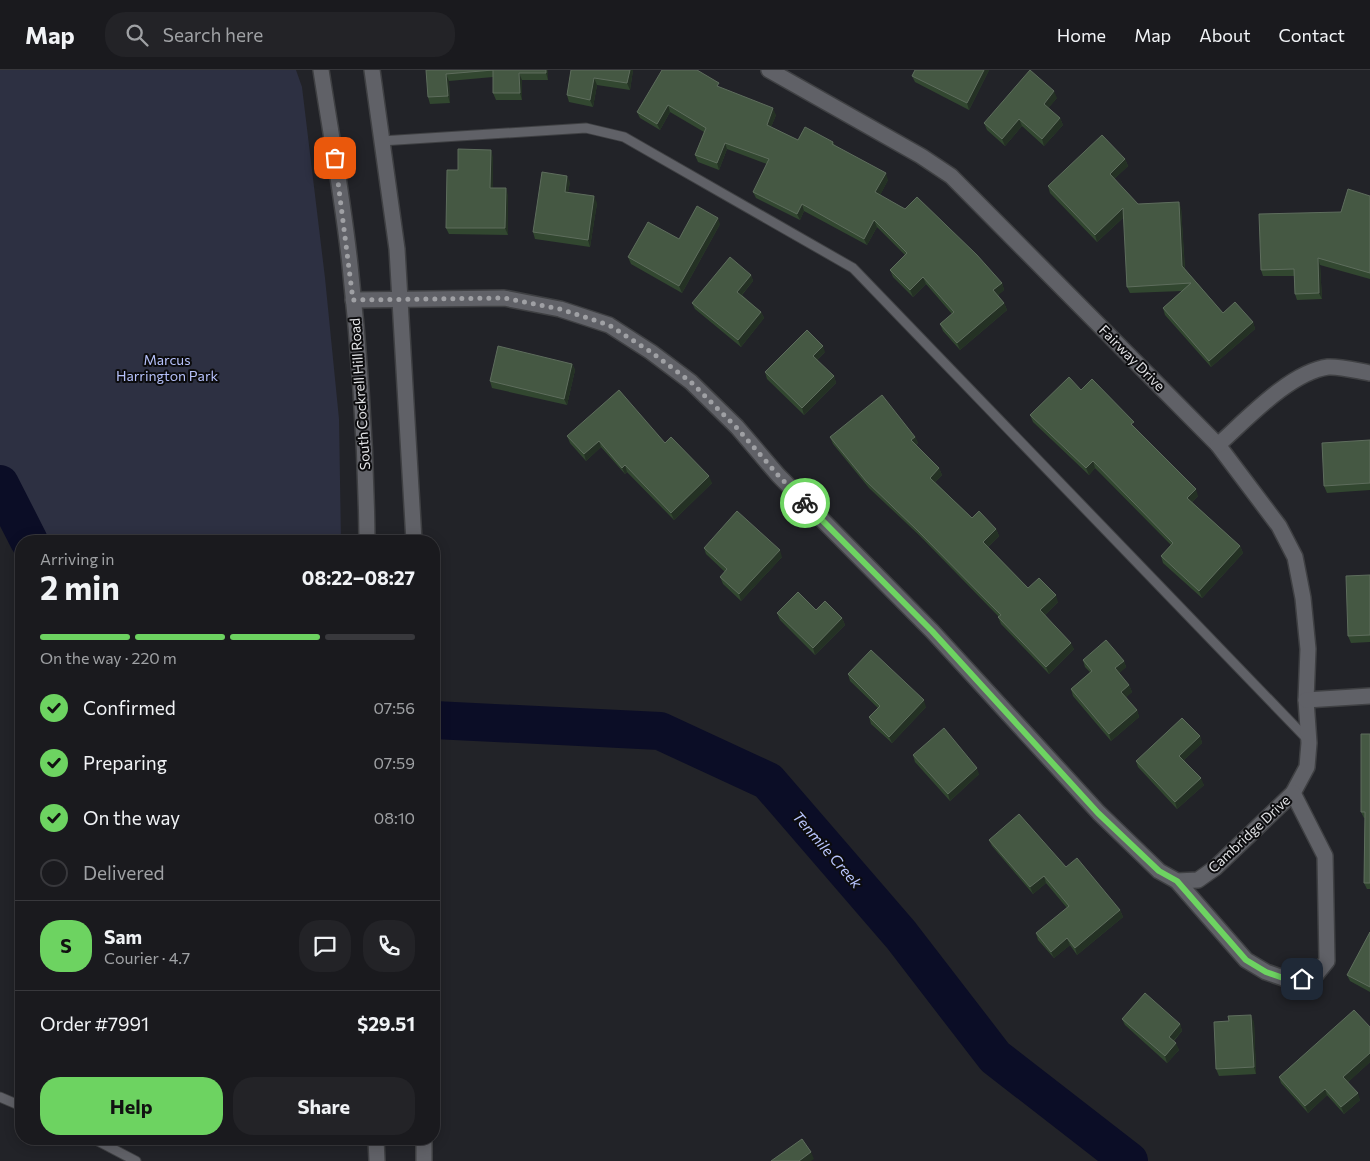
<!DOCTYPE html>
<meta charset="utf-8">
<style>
body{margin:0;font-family:Commissioner,sans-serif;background:#232327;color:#f1f3f6;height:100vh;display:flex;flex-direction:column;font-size:19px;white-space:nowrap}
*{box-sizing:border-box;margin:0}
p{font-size:16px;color:#9fa1a4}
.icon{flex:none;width:28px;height:28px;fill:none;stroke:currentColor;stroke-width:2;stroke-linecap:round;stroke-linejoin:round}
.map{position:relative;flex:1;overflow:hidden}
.details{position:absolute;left:15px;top:465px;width:425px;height:610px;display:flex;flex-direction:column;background:#1a1a1e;border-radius:20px;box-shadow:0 2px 12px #0003,0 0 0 1px #38383c}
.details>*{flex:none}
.pin{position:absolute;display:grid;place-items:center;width:42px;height:42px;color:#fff;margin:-21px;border-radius:10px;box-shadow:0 2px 8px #0006}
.courier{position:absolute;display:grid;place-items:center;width:50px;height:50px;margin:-25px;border:4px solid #6dd361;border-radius:50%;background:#fff;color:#222;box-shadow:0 1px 6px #0007}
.overview em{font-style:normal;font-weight:700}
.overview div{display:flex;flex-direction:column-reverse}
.overview{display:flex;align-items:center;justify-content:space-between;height:85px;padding:0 25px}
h1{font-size:32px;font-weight:700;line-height:38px}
.bar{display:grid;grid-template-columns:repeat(4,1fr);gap:8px 5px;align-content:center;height:60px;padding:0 25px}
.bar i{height:6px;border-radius:4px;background:#38383c}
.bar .active{background:#6dd361}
.bar p{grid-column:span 4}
.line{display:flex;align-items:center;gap:12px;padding:0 25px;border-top:1px solid #38383c}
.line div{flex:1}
.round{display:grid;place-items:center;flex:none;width:52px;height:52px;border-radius:20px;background:#232327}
ol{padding:0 25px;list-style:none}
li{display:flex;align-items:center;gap:15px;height:55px}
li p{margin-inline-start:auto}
li .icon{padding:5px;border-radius:50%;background:#6dd361;color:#111;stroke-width:4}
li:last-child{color:#9fa1a4}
li i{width:28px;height:28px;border:2px solid #38383c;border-radius:50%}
.primary-button{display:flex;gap:10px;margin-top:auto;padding:10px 25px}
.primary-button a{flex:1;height:58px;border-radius:20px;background:#6dd361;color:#111;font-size:20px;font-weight:700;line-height:58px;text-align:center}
.primary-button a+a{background:#232327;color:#f1f3f6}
header{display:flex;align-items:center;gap:30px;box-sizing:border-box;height:70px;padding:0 25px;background:#1a1a1e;border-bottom:1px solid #38383c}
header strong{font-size:24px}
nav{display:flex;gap:28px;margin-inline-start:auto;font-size:18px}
.search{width:350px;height:45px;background:#232327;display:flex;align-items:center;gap:12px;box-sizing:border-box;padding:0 18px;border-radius:20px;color:#9fa1a4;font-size:19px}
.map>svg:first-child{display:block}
</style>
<header>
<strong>Map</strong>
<div class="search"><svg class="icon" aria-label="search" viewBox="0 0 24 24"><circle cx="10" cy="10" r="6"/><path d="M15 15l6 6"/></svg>Search here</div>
<nav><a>Home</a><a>Map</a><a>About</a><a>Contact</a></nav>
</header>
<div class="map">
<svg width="1370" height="1091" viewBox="0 0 1370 1091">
<rect width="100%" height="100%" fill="#222328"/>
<!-- green -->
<polygon fill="#2d3042" points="0,0 296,0 302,17 325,208 339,349 341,471 43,471 4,397 0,396"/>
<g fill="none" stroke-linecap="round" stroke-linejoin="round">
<!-- river -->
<g stroke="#0b0d26" stroke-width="38">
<polyline points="0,414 29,471"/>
<polyline points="434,650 660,661 768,711 901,865 995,987 1129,1091"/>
</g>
<defs>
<g id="lane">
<polyline points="381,71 586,58 624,67 853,198 1309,671"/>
<polyline points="0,1027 21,1036"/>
<polyline points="94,1069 136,1091"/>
</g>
<g id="street">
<polyline points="353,230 504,228 560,239 609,255 651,282 691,312 737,357 778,405 932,561 1099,743 1159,801 1177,811 1198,810 1215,798 1293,723 1307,697 1309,673 1306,630 1308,579 1303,528 1295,487 1279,456 1218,375 951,106 921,86 769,0"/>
<path d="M1218,375C1246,350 1290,302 1328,297C1339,296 1358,301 1370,303"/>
<polyline points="1306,630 1370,626"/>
<polyline points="1177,811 1246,890 1266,902 1289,910 1314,907 1327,891 1325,786 1293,723"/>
</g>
<g id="secondary">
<path d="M321,0C331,65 343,130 350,195C360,287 366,379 367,471"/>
<polyline points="372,0 397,179 414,471"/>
<polyline points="376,1069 377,1091"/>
<polyline points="424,1069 424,1091"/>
</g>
</defs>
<!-- lane casing -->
<use href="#lane" stroke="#3f4043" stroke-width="11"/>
<!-- street casing -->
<use href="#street" stroke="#3f4043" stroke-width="18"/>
<!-- secondary casing -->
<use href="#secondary" stroke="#3f4043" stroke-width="18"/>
<!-- lane -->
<use href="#lane" stroke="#606167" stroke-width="9"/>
<!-- street -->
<use href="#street" stroke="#606167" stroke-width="15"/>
<!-- secondary -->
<use href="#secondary" stroke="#606167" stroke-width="15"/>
</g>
<!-- wall -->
<g fill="#324730">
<polygon points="426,0 548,0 548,10 522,10 522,30 496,30 493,23 493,7 449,11 450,33 430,34 428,27"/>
<polygon points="571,0 633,0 630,20 597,15 593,37 569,32 567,25"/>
<polygon points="915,0 989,0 969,40 915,12 912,6"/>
<polygon points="720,18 776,45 771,57 798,70 833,72 835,76 888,110 880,125 1002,213 1004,220 998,225 1004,233 1007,240 960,280 943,261 940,254 952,244 926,214 913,227 893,207 890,200 905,185 877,157 867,175 804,141 800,150 756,128 753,122 767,94 727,79 719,100 698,92 695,85 704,62 670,42 660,60 640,48 637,42"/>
<polygon points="1057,28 1048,38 1060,48 1063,55 1044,76 1022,56 1005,76 987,60 984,53"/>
<polygon points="493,87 493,118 508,125 508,165 449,164 446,158 458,100"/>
<polygon points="1125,89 1128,96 1114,109 1138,134 1181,138 1185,199 1223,243 1253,252 1255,259 1211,297 1165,245 1163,238 1182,221 1130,223 1127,217 1124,147 1097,172 1050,123 1048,116"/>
<polygon points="570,112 568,122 597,133 590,177 535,169 533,162"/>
<polygon points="1370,126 1370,209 1320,195 1322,229 1297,230 1295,224 1294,206 1263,206 1261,200 1341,142"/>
<polygon points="720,154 682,223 631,194 628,187"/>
<polygon points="751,205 753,211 742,225 761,242 764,248 741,277 695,239 692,233"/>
<polygon points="825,282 817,290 834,306 836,313 804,345 767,309 765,302"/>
<polygon points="572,294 575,300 567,335 492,318 490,311"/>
<polygon points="1081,320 1136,359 1198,426 1192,432 1240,476 1243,483 1202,528 1163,493 1161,486 1171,475 1095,398 1089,405 1033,352 1030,345"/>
<polygon points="567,366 665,373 712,413 674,450 627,402 625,404 601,377 586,391 570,373"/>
<polygon points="830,367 915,367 918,373 916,375 939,398 942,405 935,412 972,448 996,459 999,466 988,477 1028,518 1058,532 1045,545 1074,579 1049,604 1001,554 998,547 999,547 920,466 869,418 833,374"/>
<polygon points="1370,370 1370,420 1327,423 1324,416"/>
<polygon points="704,478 782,487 741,531 723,514 720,507 725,502 706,484"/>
<polygon points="1370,505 1370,572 1351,573 1348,566"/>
<polygon points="816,540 842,548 845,555 815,585 780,550 777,543"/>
<polygon points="1083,590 1124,591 1126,597 1119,603 1129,615 1132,622 1126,627 1137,640 1139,647 1111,671 1073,626 1071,619 1090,602 1085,597"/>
<polygon points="848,604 926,637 892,673 871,654 869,647 878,638 850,611"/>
<polygon points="1370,664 1370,819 1367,819 1364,813 1365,748 1364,748 1361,742"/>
<polygon points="1200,666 1202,673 1184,690 1204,715 1177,739 1138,697 1136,691"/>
<polygon points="913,685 979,704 950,731 915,692"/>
<polygon points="989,770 1066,797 1120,840 1123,847 1077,885 1070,875 1054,888 1038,870 1036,863 1067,838 1046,813 1033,824 992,776"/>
<polygon points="1370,862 1370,922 1350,911 1347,905"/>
<polygon points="1122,949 1180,954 1182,961 1174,971 1179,980 1167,993 1125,955"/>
<polygon points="1254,952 1256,1004 1219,1006 1216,999"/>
<polygon points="1370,992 1348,1012 1360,1030 1344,1044 1327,1025 1308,1043 1281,1013 1279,1007"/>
</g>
<!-- shaded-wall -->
<g fill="#243124">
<polygon points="546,0 548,0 548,10 546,3"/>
<polygon points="630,0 633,0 630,20 627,13"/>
<polygon points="984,0 989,0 969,40 967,33"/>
<polygon points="519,3 522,10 522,30 520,23"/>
<polygon points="446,4 449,11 450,33 448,26"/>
<polygon points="594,8 597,15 593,37 590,30"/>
<polygon points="1054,21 1057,28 1046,41 1044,34"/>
<polygon points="668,35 670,42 660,60 657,54"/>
<polygon points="773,38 776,45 769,62 767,55"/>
<polygon points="1060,48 1063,55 1044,76 1042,69"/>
<polygon points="1019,49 1022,56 1005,76 1002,69"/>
<polygon points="725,73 727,79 719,100 717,93"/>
<polygon points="491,80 493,87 493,125 490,118"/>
<polygon points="1125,89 1128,96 1112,111 1110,104"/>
<polygon points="886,103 888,110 878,129 875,122"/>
<polygon points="567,106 570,112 567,129 565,122"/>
<polygon points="506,118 508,125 508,165 505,158"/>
<polygon points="594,126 597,133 590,177 588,170"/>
<polygon points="1179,132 1181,138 1185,203 1182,196"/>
<polygon points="802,134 804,141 800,150 797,144"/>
<polygon points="1123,138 1126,145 1097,172 1095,165"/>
<polygon points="718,148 720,154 682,223 679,216"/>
<polygon points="874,150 877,157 867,175 864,169"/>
<polygon points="1318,188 1320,195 1322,229 1319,223"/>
<polygon points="751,205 753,211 739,228 737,222"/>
<polygon points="923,207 926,214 913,227 910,220"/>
<polygon points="1002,213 1004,220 996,227 993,220"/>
<polygon points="1004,233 1007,240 960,280 957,273"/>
<polygon points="761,242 764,248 741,277 738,270"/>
<polygon points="1253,252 1255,259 1211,297 1209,291"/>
<polygon points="823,276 825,282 815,292 813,286"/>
<polygon points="572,294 575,300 567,335 564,329"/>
<polygon points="834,306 836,313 804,345 802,338"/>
<polygon points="915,367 918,373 913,377 911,370"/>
<polygon points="599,371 601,377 586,391 584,384"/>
<polygon points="1093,391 1095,398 1089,405 1086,398"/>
<polygon points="625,395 627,402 625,404 622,398"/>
<polygon points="939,398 942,405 932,415 930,408"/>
<polygon points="709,406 712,413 674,450 671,443"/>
<polygon points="1196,419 1198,426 1189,435 1187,428"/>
<polygon points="996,459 999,466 986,479 983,472"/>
<polygon points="1240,476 1243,483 1202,528 1199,521"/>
<polygon points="780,480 782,487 741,531 739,524"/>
<polygon points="1056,525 1058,532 1043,547 1040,540"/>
<polygon points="842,548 845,555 815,585 813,578"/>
<polygon points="1071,573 1074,579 1049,604 1046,597"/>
<polygon points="1124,591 1126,597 1117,605 1115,598"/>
<polygon points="1129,615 1132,622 1124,629 1121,622"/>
<polygon points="924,630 926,637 892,673 889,667"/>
<polygon points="1137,640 1139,647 1111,671 1109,664"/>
<polygon points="1200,666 1202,673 1182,692 1179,686"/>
<polygon points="977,698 979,704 950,731 948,724"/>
<polygon points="1201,708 1204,715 1177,739 1175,732"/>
<polygon points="1044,806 1046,813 1033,824 1030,817"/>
<polygon points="1120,840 1123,847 1077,885 1075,878"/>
<polygon points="1067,868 1070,875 1054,888 1051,882"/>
<polygon points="1251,945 1254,952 1256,1004 1254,997"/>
<polygon points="1180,954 1182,961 1171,973 1169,967"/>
<polygon points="1176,973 1179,980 1167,993 1165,986"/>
<polygon points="1370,983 1370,992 1346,1014 1343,1007"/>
<polygon points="1325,1019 1327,1025 1308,1043 1305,1036"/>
<polygon points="1358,1023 1360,1030 1344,1044 1341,1037"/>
<polygon points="811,1082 814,1089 811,1091 799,1091"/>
</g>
<!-- building -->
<g fill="#455843" stroke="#5e6d5d">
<polygon points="426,0 546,0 546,3 519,3 520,23 493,23 493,0 446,4 448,26 428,27"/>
<polygon points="571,0 630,0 627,13 594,8 590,30 567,25"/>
<polygon points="662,0 697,0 719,13 717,16 773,38 767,55 798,70 805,57 833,72 832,74 886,103 875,122 905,139 917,127 977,185 1002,213 993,220 1004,233 957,273 940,254 954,242 923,207 910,220 890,200 907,183 874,150 864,169 802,134 797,144 753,122 769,89 725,73 717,93 695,85 706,58 668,35 657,54 637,42"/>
<polygon points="915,0 984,0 967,33 912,6"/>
<polygon points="1030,0 1054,21 1044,34 1060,48 1042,69 1019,49 1002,69 984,53"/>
<polygon points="1102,65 1125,89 1110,104 1138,134 1179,132 1182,196 1223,243 1235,232 1253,252 1209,291 1163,238 1191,213 1127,217 1123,138 1095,165 1048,116"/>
<polygon points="458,79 491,80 490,118 506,118 505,158 446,158 447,100 458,100"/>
<polygon points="542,102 567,106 565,122 594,126 588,170 533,162"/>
<polygon points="1348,119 1370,126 1370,203 1318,188 1319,223 1295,224 1294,199 1261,200 1259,144 1341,142"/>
<polygon points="697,136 718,148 679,216 628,187 648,152 679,169"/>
<polygon points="730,187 751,205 737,222 761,242 738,270 692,233"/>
<polygon points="807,260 823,276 813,286 834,306 802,338 765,302"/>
<polygon points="498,276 572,294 564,329 490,311"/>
<polygon points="1069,307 1081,320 1092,309 1134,352 1131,354 1196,419 1187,428 1240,476 1199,521 1161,486 1173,473 1093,391 1086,398 1030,345"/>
<polygon points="619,320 665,373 671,367 709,406 671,443 625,395 622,398 599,371 584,384 567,366"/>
<polygon points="882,325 915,367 911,370 939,398 930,408 972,448 979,441 996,459 983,472 1028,518 1039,508 1056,525 1040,540 1071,573 1046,597 998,547 1001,545 917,460 866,411 830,367"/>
<polygon points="1370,370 1370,413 1324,416 1322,373"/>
<polygon points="737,441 780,480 739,524 720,507 727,499 704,478"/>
<polygon points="1370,505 1370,565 1348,566 1346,506"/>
<polygon points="798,522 816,540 825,531 842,548 813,578 777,543"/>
<polygon points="1106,570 1124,591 1115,598 1129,615 1121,622 1137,640 1109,664 1071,619 1092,601 1083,590"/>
<polygon points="871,580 924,630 889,667 869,647 880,636 848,604"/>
<polygon points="1182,648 1200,666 1179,686 1201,708 1175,732 1136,691"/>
<polygon points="944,658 977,698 948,724 913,685"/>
<polygon points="1361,664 1370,664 1370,813 1364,813 1365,742 1361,742"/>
<polygon points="1019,744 1066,797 1077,788 1120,840 1075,878 1067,868 1051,882 1036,863 1069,836 1044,806 1030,817 989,770"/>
<polygon points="1370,862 1370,917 1347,905"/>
<polygon points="1145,923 1180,954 1169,967 1176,973 1165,986 1122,949"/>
<polygon points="1354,940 1370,957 1370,983 1343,1007 1358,1023 1341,1037 1325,1019 1305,1036 1279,1007"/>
<polygon points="1251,945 1254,997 1216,999 1214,952 1229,951 1228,946"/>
<polygon points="802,1069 811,1082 799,1091 771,1091"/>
</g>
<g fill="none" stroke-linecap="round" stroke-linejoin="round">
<!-- done -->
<polyline stroke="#9fa0a4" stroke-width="5" stroke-dasharray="0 9" points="335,88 353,230 504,228 560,239 609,255 651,282 691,312 737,358 778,405 805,433"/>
<!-- route -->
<polyline stroke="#6dd361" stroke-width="6" points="805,433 932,561 1098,743 1159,801 1177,811 1246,890 1266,902 1289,910 1302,909"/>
</g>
<g text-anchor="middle" stroke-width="4" stroke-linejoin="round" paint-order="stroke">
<!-- street labels -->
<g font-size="14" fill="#e2e3e6" stroke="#0c0c0e">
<text transform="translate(1132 288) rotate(45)" y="5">Fairway Drive</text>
<text transform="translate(360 324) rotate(-94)" y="5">South Cockrell Hill Road</text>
<text transform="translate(1249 764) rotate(-43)" y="5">Cambridge Drive</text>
</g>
<!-- park labels -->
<g font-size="14" fill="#b5c0f9" stroke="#0c0c0e">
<text x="167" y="295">Marcus<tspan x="167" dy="16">Harrington Park</tspan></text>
</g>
<!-- water labels -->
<g font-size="15" font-style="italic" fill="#b9c5fe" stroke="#0c0c0e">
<text transform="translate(827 780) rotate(49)" y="5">Tenmile Creek</text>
</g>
</g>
</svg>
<div class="pin" style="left:335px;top:88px;background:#ea580c"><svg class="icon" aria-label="bag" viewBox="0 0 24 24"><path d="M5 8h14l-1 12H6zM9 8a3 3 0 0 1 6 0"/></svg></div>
<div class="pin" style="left:1302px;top:909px;background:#1f2937"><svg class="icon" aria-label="home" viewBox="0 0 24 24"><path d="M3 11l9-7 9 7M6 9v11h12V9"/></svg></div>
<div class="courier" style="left:805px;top:433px"><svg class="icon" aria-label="bike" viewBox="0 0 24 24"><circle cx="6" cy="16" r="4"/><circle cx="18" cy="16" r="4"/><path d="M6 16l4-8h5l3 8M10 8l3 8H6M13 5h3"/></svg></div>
<section class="details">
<div class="overview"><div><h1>2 min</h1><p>Arriving in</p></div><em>08:22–08:27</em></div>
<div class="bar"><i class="active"></i><i class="active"></i><i class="active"></i><i></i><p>On the way · 220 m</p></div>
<ol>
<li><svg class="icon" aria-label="check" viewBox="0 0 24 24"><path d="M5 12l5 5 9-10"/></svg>Confirmed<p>07:56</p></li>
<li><svg class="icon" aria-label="check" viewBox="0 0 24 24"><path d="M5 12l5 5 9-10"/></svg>Preparing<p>07:59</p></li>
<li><svg class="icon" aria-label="check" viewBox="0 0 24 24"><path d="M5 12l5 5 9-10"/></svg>On the way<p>08:10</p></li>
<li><i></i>Delivered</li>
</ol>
<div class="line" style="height:90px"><b class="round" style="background:#6dd361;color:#111">S</b><div><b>Sam</b><p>Courier · 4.7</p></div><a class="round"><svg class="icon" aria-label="chat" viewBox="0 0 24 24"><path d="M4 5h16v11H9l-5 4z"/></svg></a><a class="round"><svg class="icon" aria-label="phone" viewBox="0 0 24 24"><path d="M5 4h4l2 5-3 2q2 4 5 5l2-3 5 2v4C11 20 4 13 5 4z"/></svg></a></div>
<div class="line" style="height:65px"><div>Order #7991</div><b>$29.51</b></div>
<div class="primary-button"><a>Help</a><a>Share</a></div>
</section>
</div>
